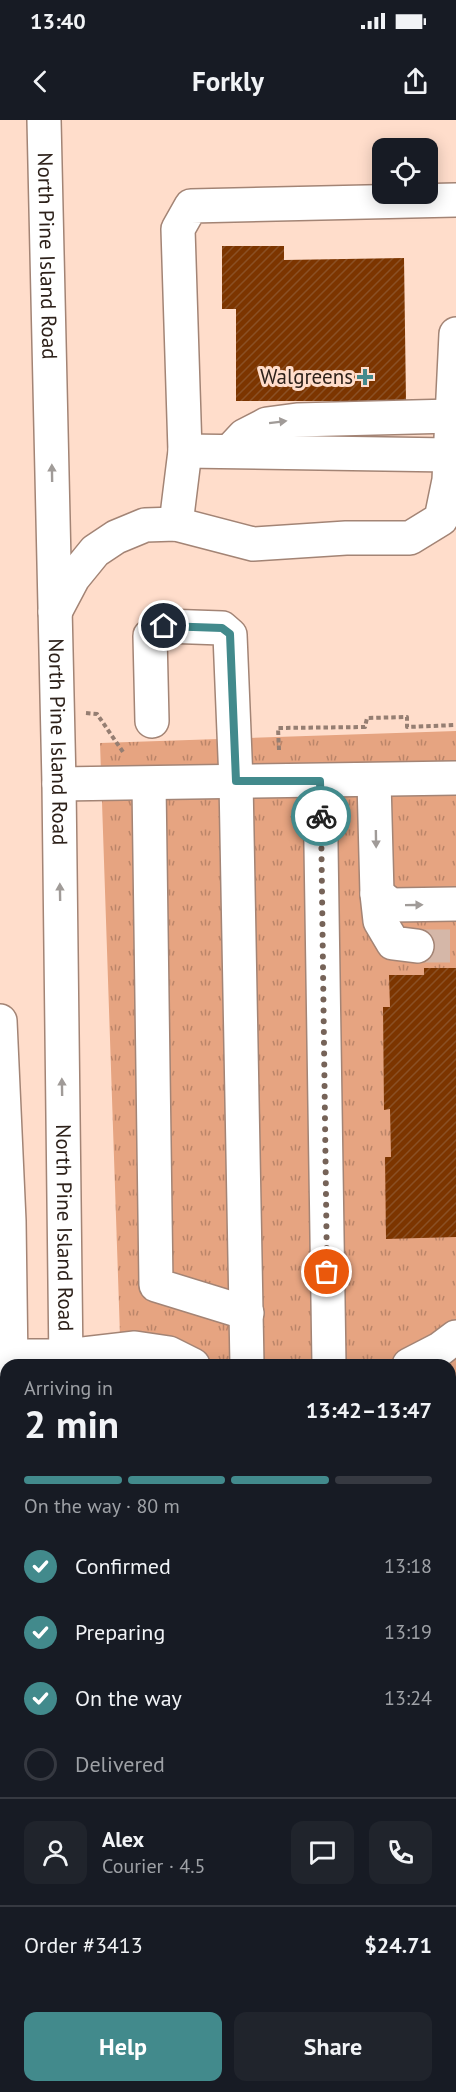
<!DOCTYPE html>
<meta charset="utf-8">
<style>
body{margin:0;font-family:"PT Sans",sans-serif;background:#20242c;color:#f1f3f6;height:100vh;display:flex;flex-direction:column;font-size:22px;white-space:nowrap}
*{box-sizing:border-box;margin:0}
p{font-size:20px;color:#9ea1a6}
.icon{flex:none;width:33px;height:33px;fill:none;stroke:currentColor;stroke-width:2;stroke-linecap:round;stroke-linejoin:round}
.map{position:relative;flex:1;overflow:hidden}
.side{position:absolute;left:0px;top:1239px;width:456px;height:734px;display:flex;flex-direction:column;background:#171b24;border-radius:18px 18px 0 0;box-shadow:0 3px 15px #0003}
.side>*{flex:none}
.tools{position:absolute;left:372px;top:18px;display:grid;gap:12px}
.tools a{display:grid;place-items:center;width:66px;height:66px;border-radius:12px;background:#171b24;box-shadow:0 3px 15px #0003;font-size:30px}
.pin{position:absolute;display:grid;place-items:center;width:51px;height:51px;color:#fff;margin:-26px;border:3px solid #fff;border-radius:50%;box-shadow:0 2px 6px #0007}
.courier{position:absolute;display:grid;place-items:center;width:60px;height:60px;margin:-30px;border:4px solid #428a8c;border-radius:50%;background:#fff;color:#222;box-shadow:0 2px 8px #0007}
.headline em{font-style:normal;font-weight:700}
.headline div{display:flex;flex-direction:column-reverse}
.headline{display:flex;align-items:center;justify-content:space-between;height:102px;padding:0 24px}
h1{font-size:39px;font-weight:700;line-height:45px}
.bar{display:grid;grid-template-columns:repeat(4,1fr);gap:9px 6px;align-content:center;height:72px;padding:0 24px}
.bar i{height:8px;border-radius:4px;background:#363941}
.bar .on{background:#428a8c}
.bar p{grid-column:span 4}
.line{display:flex;align-items:center;gap:15px;padding:0 24px;border-top:2px solid #363941}
.line div{flex:1}
.round{display:grid;place-items:center;flex:none;width:63px;height:63px;border-radius:12px;background:#20242c}
ol{padding:0 24px;list-style:none}
li{display:flex;align-items:center;gap:18px;height:66px}
li p{margin-inline-start:auto}
li .icon{padding:6px;border-radius:50%;background:#428a8c;color:#fff;stroke-width:4}
li:last-child{color:#9ea1a6}
li i{width:33px;height:33px;border:3px solid #363941;border-radius:50%}
.cta{display:flex;gap:12px;margin-top:auto;padding:12px 24px}
.cta a{flex:1;height:69px;border-radius:12px;background:#428a8c;color:#fff;font-size:24px;font-weight:700;line-height:69px;text-align:center}
.cta a+a{background:#20242c;color:#f1f3f6}
.status{display:flex;justify-content:space-between;align-items:center;height:42px;padding:0 30px;background:#171b24;direction:ltr}
.status svg{height:16px;fill:currentColor}
header{display:flex;justify-content:space-between;align-items:center;height:78px;padding:0 24px;background:#171b24;font-size:27px;font-weight:700}
.map>svg:first-child{display:block}
</style>
<div class="status"><b>13:40</b><svg viewBox="0 0 49 12"><path d="M0 12V9h3v3zM5 12V6h3v6zM10 12V3h3v9zM15 12V0h3v12zM26 1h20v11H26zM47 4h2v5h-2z"/></svg></div>
<header><svg class="icon" aria-label="back" viewBox="0 0 24 24"><path d="M15 5l-7 7 7 7"/></svg>Forkly<svg class="icon" aria-label="share" viewBox="0 0 24 24"><path d="M12 15V3M7 8l5-5 5 5M5 13v7h14v-7"/></svg></header>
<div class="map">
<svg width="456" height="1972" viewBox="0 0 456 1972">
<defs>
<pattern id="grass-tufts" width="24" height="20" patternUnits="userSpaceOnUse" patternTransform="scale(1.5)"><rect width="24" height="20" fill="#e6a481"/><path d="M3 7l-1-3M5 7V3M7 7l1-3M15 17l-1-3M17 17v-4M19 17l1-3" fill="none" stroke="#bb8569"/></pattern>
<pattern id="building-hatch" width="6" height="6" patternUnits="userSpaceOnUse" patternTransform="scale(1.5)"><rect width="6" height="6" fill="#7c3500"/><path d="M-1 1l2-2M0 6l6-6M5 7l2-2" fill="none" stroke="#8a5025"/></pattern>
</defs>
<rect width="100%" height="100%" fill="#ffddcb"/>
<!-- grass -->
<polygon fill="url(#grass-tufts)" points="456,611 456,1972 432,1972 432,1967 450,1966 450,1245 121,1245 100,623"/>
<!-- building -->
<g fill="url(#building-hatch)">
<polygon points="222,126 284,126 284,140 404,138 406,281 236,281 236,189 222,189"/>
<polygon points="424,848 456,848 456,1117 386,1119 385,1037 391,1037 390,989 384,990 383,887 390,887 389,855 424,855"/>
<rect x="157" y="1966" width="72" height="6"/>
</g>
<g fill="none" stroke-linecap="round" stroke-linejoin="round">
<!-- minor-tunnel -->
<polyline stroke="#d5b7a8" stroke-width="33" stroke-dasharray="33 16" stroke-linecap="butt" points="417,826 456,826"/>
<defs>
<g id="minor">
<polyline points="185,331 450,335"/>
<polyline points="230,331 244,316 267,304 297,300 452,296"/>
<polyline points="176,404 185,331 178,109 191,86 456,80"/>
<polyline points="55,492 73,458 95,431 116,417 145,405 176,404 253,424 346,418 410,418 441,399 449,360 456,214"/>
<polyline points="152,601 150,516 164,506 222,508 230,515 236,661 247,1245"/>
<polyline points="320,661 329,1245"/>
<polyline points="374,661 377,774 380,801 393,823 417,826"/>
<polyline points="59,664 456,658"/>
<polyline points="149,664 156,1165 247,1193"/>
<polyline points="377,774 391,785 456,784"/>
<polyline points="0,1236 66,1236 135,1228 169,1233 193,1245"/>
<polyline points="409,1245 440,1229 456,1217"/>
<polyline points="285,1966 285,1972"/>
</g>
<g id="major">
<path id="s1" d="M44,0L59,664L66,1245"/>
<polyline points="0,901 9,1101 11,1245"/>
<polyline points="22,1966 22,1972"/>
<polyline points="79,1966 79,1972"/>
</g>
</defs>
<!-- minor casing -->
<use href="#minor" stroke="#a38475" stroke-width="36"/>
<!-- major casing -->
<use href="#major" stroke="#a38475" stroke-width="36"/>
<!-- path -->
<g stroke="#957e72" stroke-width="4" stroke-dasharray="4.5 3" stroke-linecap="butt">
<polyline points="86,593 97,594 123,632"/>
<polyline points="279,630 278,608 365,607 367,598 407,597 407,607 456,605"/>
<polyline points="456,1510 454,1521 456,1599"/>
</g>
<!-- minor -->
<use href="#minor" stroke="#fff" stroke-width="33"/>
<!-- major -->
<use href="#major" stroke="#fff" stroke-width="33"/>
</g>
<!-- one-way arrows -->
<defs><path id="oneway-solid" d="M-6-.8H1V-3.2L6.5 0L1 3.2V.8H-6Z" transform="scale(1.5)"/></defs>
<g fill="#a09b98">
<use href="#oneway-solid" transform="translate(278 302) rotate(-7)"/>
<use href="#oneway-solid" transform="translate(52 353) rotate(-91)"/>
<use href="#oneway-solid" transform="translate(376 719) rotate(89)"/>
<use href="#oneway-solid" transform="translate(60 772) rotate(-91)"/>
<use href="#oneway-solid" transform="translate(414 785) rotate(-1)"/>
<use href="#oneway-solid" transform="translate(62 967) rotate(-91)"/>
</g>
<g fill="none" stroke-linecap="round" stroke-linejoin="round">
<!-- done -->
<polyline stroke="#766358" stroke-width="6" stroke-dasharray="0 10.8" points="321,696 327,1152"/>
<!-- route -->
<polyline stroke="#428a8c" stroke-width="8" points="164,506 222,508 230,514 236,661 320,661 321,696"/>
</g>
<!-- markers -->
<path fill="#428a8c" stroke="#ffddcb" stroke-width="2" d="M362 248h6v6h6v6h-6v6h-6v-6h-6v-6h6z"/>
<g text-anchor="middle" stroke-width="6" stroke-linejoin="round" paint-order="stroke">
<!-- street labels -->
<g font-size="21" fill="#2d211a" stroke="#ffddcb">
<text dy="7" stroke="none"><textPath href="#s1" startOffset="136">North Pine Island Road</textPath></text>
<text dy="7" stroke="none"><textPath href="#s1" startOffset="622">North Pine Island Road</textPath></text>
<text dy="7" stroke="none"><textPath href="#s1" startOffset="1108">North Pine Island Road</textPath></text>
</g>
<!-- poi labels -->
<g font-size="21" fill="#2d211a" stroke="#ffddcb" text-anchor="end">
<text x="353" y="264">Walgreens</text>
</g>
</g>
</svg>
<div class="tools">
<a><svg class="icon" aria-label="locate" viewBox="0 0 24 24"><circle cx="12" cy="12" r="6"/><path d="M12 2v4M12 18v4M2 12h4M18 12h4"/></svg></a>
</div>
<div class="pin" style="left:327px;top:1152px;background:#ea580c"><svg class="icon" aria-label="bag" viewBox="0 0 24 24"><path d="M5 8h14l-1 12H6zM9 8a3 3 0 0 1 6 0"/></svg></div>
<div class="pin" style="left:164px;top:506px;background:#1f2937"><svg class="icon" aria-label="home" viewBox="0 0 24 24"><path d="M3 11l9-7 9 7M6 9v11h12V9"/></svg></div>
<div class="courier" style="left:321px;top:696px"><svg class="icon" aria-label="bike" viewBox="0 0 24 24"><circle cx="6" cy="16" r="4"/><circle cx="18" cy="16" r="4"/><path d="M6 16l4-8h5l3 8M10 8l3 8H6M13 5h3"/></svg></div>
<section class="side">
<div class="headline"><div><h1>2 min</h1><p>Arriving in</p></div><em>13:42–13:47</em></div>
<div class="bar"><i class="on"></i><i class="on"></i><i class="on"></i><i></i><p>On the way · 80 m</p></div>
<ol>
<li><svg class="icon" aria-label="check" viewBox="0 0 24 24"><path d="M5 12l5 5 9-10"/></svg>Confirmed<p>13:18</p></li>
<li><svg class="icon" aria-label="check" viewBox="0 0 24 24"><path d="M5 12l5 5 9-10"/></svg>Preparing<p>13:19</p></li>
<li><svg class="icon" aria-label="check" viewBox="0 0 24 24"><path d="M5 12l5 5 9-10"/></svg>On the way<p>13:24</p></li>
<li><i></i>Delivered</li>
</ol>
<div class="line" style="height:108px"><a class="round"><svg class="icon" aria-label="person" viewBox="0 0 24 24"><circle cx="12" cy="8" r="4"/><path d="M4 21q1-7 8-7t8 7"/></svg></a><div><b>Alex</b><p>Courier · 4.5</p></div><a class="round"><svg class="icon" aria-label="chat" viewBox="0 0 24 24"><path d="M4 5h16v11H9l-5 4z"/></svg></a><a class="round"><svg class="icon" aria-label="phone" viewBox="0 0 24 24"><path d="M5 4h4l2 5-3 2q2 4 5 5l2-3 5 2v4C11 20 4 13 5 4z"/></svg></a></div>
<div class="line" style="height:78px"><div>Order #3413</div><b>$24.71</b></div>
<div class="cta"><a>Help</a><a>Share</a></div>
</section>
</div>
